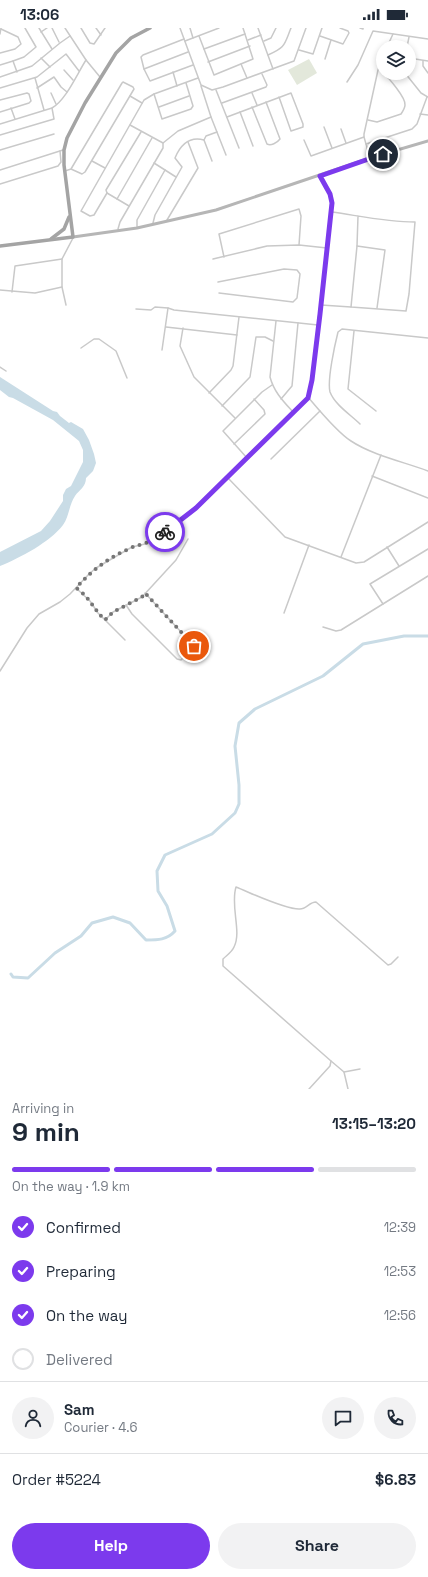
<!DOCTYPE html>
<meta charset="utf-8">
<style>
body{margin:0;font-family:"Space Grotesk",sans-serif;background:#f2f2f3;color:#1f2937;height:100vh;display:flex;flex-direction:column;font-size:15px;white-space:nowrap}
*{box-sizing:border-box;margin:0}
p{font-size:13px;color:#747a83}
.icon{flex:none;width:22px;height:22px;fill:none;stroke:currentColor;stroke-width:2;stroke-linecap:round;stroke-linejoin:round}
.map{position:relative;height:1061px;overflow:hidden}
.panel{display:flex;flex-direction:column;background:#fff;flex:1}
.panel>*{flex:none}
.controls{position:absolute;left:376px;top:12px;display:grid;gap:8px}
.controls a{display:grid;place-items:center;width:40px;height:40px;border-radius:50%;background:#fff;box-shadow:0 2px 6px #0003;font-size:20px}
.pin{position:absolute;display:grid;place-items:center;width:34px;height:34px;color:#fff;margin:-17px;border:2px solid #fff;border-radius:50%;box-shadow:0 1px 4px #0007}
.courier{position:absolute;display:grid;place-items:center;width:40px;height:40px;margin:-20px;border:3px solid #7c3aed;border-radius:50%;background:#fff;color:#222;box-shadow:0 1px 5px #0007}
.head em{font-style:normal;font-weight:800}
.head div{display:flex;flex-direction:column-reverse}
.head{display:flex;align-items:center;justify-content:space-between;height:68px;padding:0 12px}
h1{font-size:26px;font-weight:800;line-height:30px}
.bar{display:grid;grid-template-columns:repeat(4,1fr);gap:6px 4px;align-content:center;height:48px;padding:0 12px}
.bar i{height:5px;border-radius:3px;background:#e0e1e3}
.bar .current{background:#7c3aed}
.bar p{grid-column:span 4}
.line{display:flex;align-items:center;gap:10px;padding:0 12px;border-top:1px solid #e0e1e3}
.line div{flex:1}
.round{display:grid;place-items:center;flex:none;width:42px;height:42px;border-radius:21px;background:#f2f2f3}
ol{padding:0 12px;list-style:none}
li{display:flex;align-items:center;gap:12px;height:44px}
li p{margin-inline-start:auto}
li .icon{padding:4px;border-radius:50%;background:#7c3aed;color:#fff;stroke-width:4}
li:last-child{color:#747a83}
li i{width:22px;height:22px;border:2px solid #e0e1e3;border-radius:50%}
.primary-button{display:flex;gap:8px;margin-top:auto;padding:8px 12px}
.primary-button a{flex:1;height:46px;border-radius:24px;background:#7c3aed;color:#fff;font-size:16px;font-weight:800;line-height:46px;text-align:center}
.primary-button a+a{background:#f2f2f3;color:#1f2937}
.status{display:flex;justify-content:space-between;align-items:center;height:28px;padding:0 20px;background:#fff;direction:ltr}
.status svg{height:11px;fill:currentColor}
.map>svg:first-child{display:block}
</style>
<div class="status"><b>13:06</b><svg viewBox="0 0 49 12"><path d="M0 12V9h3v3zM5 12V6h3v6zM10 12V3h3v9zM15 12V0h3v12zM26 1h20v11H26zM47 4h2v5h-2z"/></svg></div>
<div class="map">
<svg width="428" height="1061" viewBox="0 0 428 1061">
<rect width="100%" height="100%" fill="#fff"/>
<!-- green -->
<polygon fill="#e3e8db" points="309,31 317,45 297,57 288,42"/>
<!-- water -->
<path fill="#c9dce6" d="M0,349L53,383L57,384L60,388L69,395L71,394L83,401L89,412L94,426L96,435L93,443L86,450C86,459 79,462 75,468C69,477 69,489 63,497C50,514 20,530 0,538V524L41,503L50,493L63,473V467L66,461L71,458L83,434V422L79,413L53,392L13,370L9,369L0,362Z"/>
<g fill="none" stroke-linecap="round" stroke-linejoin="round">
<!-- river -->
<path stroke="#c9dce6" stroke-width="3" d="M11,946L13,949L28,950L55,925L81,908L92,895L113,889L130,895L146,912C158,912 167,912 175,903L167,878L158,863L157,843L165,827L212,806L235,785L239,776V757L235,718L239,695L255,681L323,648L363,616L404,608H428"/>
<!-- street -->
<g stroke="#c9c9c9" stroke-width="1.5">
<polyline points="39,0 52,21"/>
<polyline points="52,0 59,14"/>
<polyline points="65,0 86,32 100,49"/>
<polyline points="81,0 90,15 94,16 105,0"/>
<polyline points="96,0 101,7"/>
<polyline points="180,0 201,57 212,62 223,59 294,33 306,0"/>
<polyline points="190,0 193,10"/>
<polyline points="258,0 273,41"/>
<polyline points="360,0 363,1 363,0"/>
<polyline points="41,4 47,0"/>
<polyline points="0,6 1,0"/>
<polyline points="199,8 214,47 253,31 243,0"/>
<polyline points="320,8 343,16 349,5 348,3 340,0"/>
<polyline points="248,12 261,7"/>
<polyline points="185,13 219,0"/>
<polyline points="264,13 271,10 276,0"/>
<polyline points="387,19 393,6"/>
<polyline points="407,19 409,9"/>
<polyline points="204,21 245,6"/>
<polyline points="299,22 313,26 322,0"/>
<polyline points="188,24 144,41 150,53 193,37"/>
<polyline points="0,25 15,21 21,16 18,9 1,1"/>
<path d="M268,27C286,19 284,17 291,0"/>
<polyline points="41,30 50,39"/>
<polyline points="409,30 428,33"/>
<polyline points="325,31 331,12"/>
<polyline points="423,33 423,38 428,45"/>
<polyline points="208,34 250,18"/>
<polyline points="241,36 247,50"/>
<polyline points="0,37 13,33"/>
<polyline points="144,41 141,29 143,27 184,11"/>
<polyline points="64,42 73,52"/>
<polyline points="17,44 13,33 24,29 36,19 25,0"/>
<polyline points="173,44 177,58"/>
<polyline points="405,45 421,65 428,69"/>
<polyline points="0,49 32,38 60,15 70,8"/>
<polyline points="35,50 44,82"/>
<polyline points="347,54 358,37 373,3 428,11"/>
<polyline points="0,60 37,49 66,26 79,43"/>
<polyline points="37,60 54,49 61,59 67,64"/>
<polyline points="216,62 239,120"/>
<polyline points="51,65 56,76"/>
<polyline points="252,65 257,77"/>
<polyline points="154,66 162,91 191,81 193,78 186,55"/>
<polyline points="130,68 142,75"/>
<polyline points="0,72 27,65 29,66 31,73 29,75 0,84"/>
<polyline points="222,75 266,59 267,57 262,46"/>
<polyline points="159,79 189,68"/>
<path d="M252,79L267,116C271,118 277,115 280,111L266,74"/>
<polyline points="11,80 15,91"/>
<polyline points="240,84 253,118"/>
<polyline points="420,86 428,87"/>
<polyline points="211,89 226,127"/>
<polyline points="227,89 291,65 303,96 303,99 291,103 279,69"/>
<path d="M368,92L377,94L401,86C403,83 405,80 405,77C406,70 389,50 383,45"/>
<path d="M0,96L52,80C66,72 77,46 86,32"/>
<polyline points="324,99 332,120"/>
<polyline points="341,101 346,115"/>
<polyline points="0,107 54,91 52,80"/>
<polyline points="204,112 212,133"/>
<polyline points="304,112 311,128 364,109"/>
<polyline points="163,115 178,103 211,89 201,58"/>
<polyline points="366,116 412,101 417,96 427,69"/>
<polyline points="0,122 54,106"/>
<polyline points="370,130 364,109 364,106 378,42 383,29"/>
<polyline points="92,133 105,140"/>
<polyline points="154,135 176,149"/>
<polyline points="0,142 63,122"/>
<polyline points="65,143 71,141 82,146 85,144 134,61 133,59 123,54 122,55 71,141"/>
<polyline points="0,156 58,138 61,134 60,123"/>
<polyline points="107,165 94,187 90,188 81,183 144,72 154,66 198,50"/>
<polyline points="117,171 152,110"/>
<polyline points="129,178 107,165 106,162 141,104"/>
<path d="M332,184C360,188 387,194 415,194L409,266L406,283L351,279L357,218L358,188"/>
<polyline points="167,192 198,140 188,114"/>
<path d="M153,195L155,187L182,139L175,130C180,118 189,108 204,112L206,108L217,104"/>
<polyline points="137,200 137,192 165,142"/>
<polyline points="118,201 120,194 163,120 163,115 130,97"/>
<polyline points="357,218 385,222 377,280"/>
<polyline points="224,229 219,206 299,181 301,188 299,217"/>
<polyline points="213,231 267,218 299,217 327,220"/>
<polyline points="218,254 284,241 297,242 300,246 297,270 293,274 219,265"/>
<polyline points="0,262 35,265 62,259"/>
<polyline points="12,264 15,238 62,231"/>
<polyline points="66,277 62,259 62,231 73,210"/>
<polyline points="321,277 351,279"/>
<polyline points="136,281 151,282 155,279 168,280 174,282 318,297"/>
<path d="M276,293L270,349C274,364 283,373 293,384"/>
<polyline points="166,299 237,307"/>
<polyline points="183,300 180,318 194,349 235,390"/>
<polyline points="354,303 348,361 376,383"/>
<polyline points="81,320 94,311 99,311 116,323 127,350"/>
<polyline points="162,322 168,280"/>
<polyline points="0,339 6,343"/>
<polyline points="209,365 231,342 233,338 239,289"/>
<path d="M308,369C319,382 337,404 351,413C372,427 404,434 428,443"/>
<polyline points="281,371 292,358 298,295"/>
<polyline points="222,378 250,349 256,309 265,309 273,313"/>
<path d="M360,396C351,387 335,377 330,364C327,352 335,316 338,304L342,301L428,310"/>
<polyline points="234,416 265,386 264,382 254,371"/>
<polyline points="247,430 223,403 262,364 272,357"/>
<polyline points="271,431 320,383"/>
<polyline points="372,448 428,470"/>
<polyline points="227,449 285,509 356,535 364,534 428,494"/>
<polyline points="387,519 399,538"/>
<polyline points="341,529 381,427"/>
<polyline points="76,560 90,573 98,585 125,612"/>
<polyline points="383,576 370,556 428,521"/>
<polyline points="126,577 132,586 177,631 181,632 194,618 145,565"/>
<polyline points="284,585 309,517"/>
<polyline points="105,592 113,584 142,569 176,532 188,511"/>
<polyline points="323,599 336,603 341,602 428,548"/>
<polyline points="0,643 27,600 39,586 60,574 70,566 89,546 96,540 132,519 145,516 155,511 196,480 308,370 311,352 331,184 331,170 320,148"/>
<polyline points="331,1033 344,1044 360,1041"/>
<polyline points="344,1044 348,1061"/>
<path d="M309,1061L330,1038L331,1033L223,938V931C227,927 232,924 234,919C242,904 230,878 236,859C251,865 284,881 299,881C306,882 309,874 316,874L388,937L391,936L398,929"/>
</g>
<!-- secondary -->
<polyline stroke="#b6b6b6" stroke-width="3" points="73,209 137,200 216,182 370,130 428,113"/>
<!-- primary -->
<g stroke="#a4a4a4" stroke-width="3.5">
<polyline points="51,211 64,201 69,189"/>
<polyline points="0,218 73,209 64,137 64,122 67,110 85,75 116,25 131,10 150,0"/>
</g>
</g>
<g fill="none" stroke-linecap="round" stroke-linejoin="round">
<!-- done -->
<path stroke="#767676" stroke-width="4" stroke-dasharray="0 7.2" d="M165,504C159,508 153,513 146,515C141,517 136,517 131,520C109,529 91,543 76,560C89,568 94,582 105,592L113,584L142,569L145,565L194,618"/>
<!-- route -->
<polyline stroke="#7c3aed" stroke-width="5" points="165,504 196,480 308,370 312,352 320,286 332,175 330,166 320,148 383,126"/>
</g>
</svg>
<div class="controls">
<a><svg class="icon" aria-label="layers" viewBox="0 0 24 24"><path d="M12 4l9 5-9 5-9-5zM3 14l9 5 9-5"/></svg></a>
</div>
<div class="pin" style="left:194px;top:618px;background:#ea580c"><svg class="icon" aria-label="bag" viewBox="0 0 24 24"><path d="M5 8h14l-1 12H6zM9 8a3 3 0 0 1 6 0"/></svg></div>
<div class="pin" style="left:383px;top:126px;background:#1f2937"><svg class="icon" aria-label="home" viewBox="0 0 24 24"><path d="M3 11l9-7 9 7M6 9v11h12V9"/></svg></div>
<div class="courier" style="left:165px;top:504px"><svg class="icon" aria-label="bike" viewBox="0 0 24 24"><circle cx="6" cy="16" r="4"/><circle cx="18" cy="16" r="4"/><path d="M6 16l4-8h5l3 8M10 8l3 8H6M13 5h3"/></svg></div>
</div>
<section class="panel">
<div class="head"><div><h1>9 min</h1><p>Arriving in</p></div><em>13:15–13:20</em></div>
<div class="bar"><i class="current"></i><i class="current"></i><i class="current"></i><i></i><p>On the way · 1.9 km</p></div>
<ol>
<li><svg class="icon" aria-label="check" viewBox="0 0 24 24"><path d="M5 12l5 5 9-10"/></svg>Confirmed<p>12:39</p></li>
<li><svg class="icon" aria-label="check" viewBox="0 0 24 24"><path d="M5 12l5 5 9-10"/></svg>Preparing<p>12:53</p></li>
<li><svg class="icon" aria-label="check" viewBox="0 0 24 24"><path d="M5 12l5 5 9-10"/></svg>On the way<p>12:56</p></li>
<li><i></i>Delivered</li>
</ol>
<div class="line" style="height:72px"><a class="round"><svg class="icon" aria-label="person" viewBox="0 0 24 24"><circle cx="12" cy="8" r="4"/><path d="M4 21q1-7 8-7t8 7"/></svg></a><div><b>Sam</b><p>Courier · 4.6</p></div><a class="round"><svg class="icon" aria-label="chat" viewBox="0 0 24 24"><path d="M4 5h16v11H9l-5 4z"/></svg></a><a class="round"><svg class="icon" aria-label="phone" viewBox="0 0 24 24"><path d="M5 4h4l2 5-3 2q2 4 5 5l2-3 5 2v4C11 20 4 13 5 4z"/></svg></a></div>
<div class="line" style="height:52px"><div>Order #5224</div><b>$6.83</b></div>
<div class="primary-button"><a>Help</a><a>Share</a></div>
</section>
